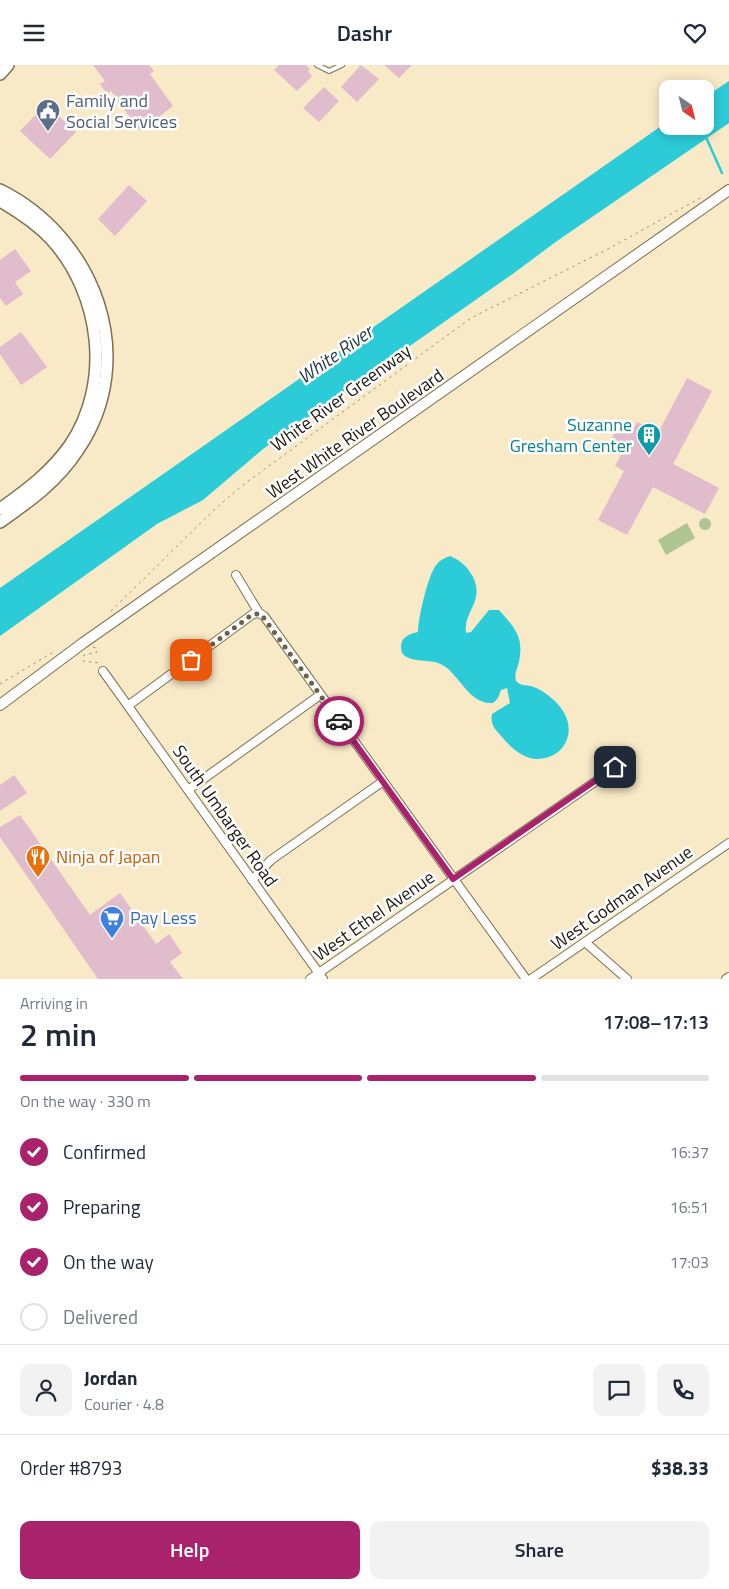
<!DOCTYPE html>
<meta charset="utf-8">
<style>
body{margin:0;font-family:"Titillium Web",sans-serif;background:#f2f2f3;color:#1f2937;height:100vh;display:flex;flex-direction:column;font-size:19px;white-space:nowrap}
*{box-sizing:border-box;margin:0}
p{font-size:16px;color:#747a83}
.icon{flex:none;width:28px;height:28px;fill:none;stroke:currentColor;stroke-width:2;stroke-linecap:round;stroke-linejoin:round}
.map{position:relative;height:914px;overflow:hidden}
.sheet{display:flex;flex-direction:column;background:#fff;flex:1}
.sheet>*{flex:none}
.needle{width:32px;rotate:145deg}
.tools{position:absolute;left:659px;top:15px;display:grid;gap:10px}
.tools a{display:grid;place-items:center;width:55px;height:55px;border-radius:10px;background:#fff;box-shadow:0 2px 12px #0003;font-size:25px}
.pin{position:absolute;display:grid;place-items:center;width:42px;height:42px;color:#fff;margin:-21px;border-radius:10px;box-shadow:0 2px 8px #0006}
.courier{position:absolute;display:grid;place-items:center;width:50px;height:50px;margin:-25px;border:4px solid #a8226c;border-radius:50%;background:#fff;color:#222;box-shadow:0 1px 6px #0007}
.summary em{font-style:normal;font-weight:600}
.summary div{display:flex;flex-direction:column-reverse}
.summary{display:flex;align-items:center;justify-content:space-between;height:85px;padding:0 20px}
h1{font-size:32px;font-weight:600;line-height:38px}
.bar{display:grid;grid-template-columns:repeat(4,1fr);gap:8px 5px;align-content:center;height:60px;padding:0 20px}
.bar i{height:6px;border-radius:4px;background:#e0e1e3}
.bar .on{background:#a8226c}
.bar p{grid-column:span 4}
.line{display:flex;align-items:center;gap:12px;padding:0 20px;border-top:1px solid #e0e1e3}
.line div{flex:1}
.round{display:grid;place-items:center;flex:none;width:52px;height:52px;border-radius:10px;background:#f2f2f3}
ol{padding:0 20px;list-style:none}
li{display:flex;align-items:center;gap:15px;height:55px}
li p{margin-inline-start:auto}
li .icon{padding:5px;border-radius:50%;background:#a8226c;color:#fff;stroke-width:4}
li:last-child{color:#747a83}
li i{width:28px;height:28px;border:2px solid #e0e1e3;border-radius:50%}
.primary-button{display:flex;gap:10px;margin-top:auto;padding:10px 20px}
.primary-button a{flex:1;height:58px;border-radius:10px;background:#a8226c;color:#fff;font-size:20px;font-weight:600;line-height:58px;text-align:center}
.primary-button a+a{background:#f2f2f3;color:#1f2937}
header{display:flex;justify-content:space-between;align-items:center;height:65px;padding:0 20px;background:#fff;font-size:22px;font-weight:600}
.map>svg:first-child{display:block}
</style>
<header><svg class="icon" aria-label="menu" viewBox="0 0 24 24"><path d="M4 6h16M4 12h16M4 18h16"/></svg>Dashr<svg class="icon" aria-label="heart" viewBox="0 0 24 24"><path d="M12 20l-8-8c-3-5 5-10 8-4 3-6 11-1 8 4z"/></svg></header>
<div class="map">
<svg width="729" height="914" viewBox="0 0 729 914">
<rect width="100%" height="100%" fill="#f8e9c7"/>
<!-- green -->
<g fill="#afc690">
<circle cx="705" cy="459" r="6"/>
<polygon points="687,458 695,473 666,490 658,475"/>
</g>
<!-- water -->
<g fill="#2bccd8">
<polygon points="729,16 729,58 557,176 514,208 263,384 203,435 157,459 0,571 0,523 667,57 668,61 705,61 705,32"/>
<path d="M450,491C461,496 467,501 473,512C485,537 463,546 466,568L471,567L489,545H499C515,563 524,572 519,597C517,604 514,609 516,616C521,622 527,619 534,622C544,626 557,636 563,646C577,668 564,694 537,694C523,694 510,682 502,672C495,664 490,660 492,649L510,638L507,623L501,625L498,633L493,638C467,640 458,604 438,598C427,594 410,598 402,588C398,574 407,569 418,567C418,554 428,509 437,499C440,495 445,493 450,491Z"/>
</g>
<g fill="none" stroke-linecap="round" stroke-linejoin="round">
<!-- stream -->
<polyline stroke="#2bccd8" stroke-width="2.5" points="705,70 722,108"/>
</g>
<!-- building -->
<g fill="#e1bccd">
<polygon points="93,0 149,0 154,6 150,9 173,41 140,66 111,26 107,29 100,19 105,16"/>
<polygon points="279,0 306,0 310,4 308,6 312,11 297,26 274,5"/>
<polygon points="361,0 379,14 357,37 341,22"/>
<polygon points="384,0 412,0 399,13"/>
<polygon points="324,22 339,36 319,57 303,43"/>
<polygon points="46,39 76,67 50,94 20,66"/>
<polygon points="129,120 147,136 115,171 98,154"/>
<polygon points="15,184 31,206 15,217 23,229 6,241 0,233 0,195"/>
<polygon points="21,267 47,302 21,320 0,289 0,282"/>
<polygon points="687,313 712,326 673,399 719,423 705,449 653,422 627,470 598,455 624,406 615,401 622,388 608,380 620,358 633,365 637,357 658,368"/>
<polygon points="14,710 27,728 0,746 0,720"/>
<polygon points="20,750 90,850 120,828 156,879 169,869 182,888 170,897 183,914 98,914 0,772 0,762"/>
</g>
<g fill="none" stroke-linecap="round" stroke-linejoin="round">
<defs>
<polyline id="service" points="317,0 329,6 342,0"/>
<g id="minor">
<polyline points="236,510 259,548 264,551 526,914"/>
<polyline points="103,606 323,914"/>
<polyline points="129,640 253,549 259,548"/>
<polyline points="188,725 320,630"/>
<polyline points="252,815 271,795 382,717"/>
<polyline points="585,877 627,914"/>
<polyline points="310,914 628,694"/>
<polyline points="531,914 729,778"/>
<polyline points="726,914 729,912"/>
</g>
<polyline id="tertiary" points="0,640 83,578 729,125"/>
<g id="secondary">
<polyline points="0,9 8,0"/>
<path d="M0,125C95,172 141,293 78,385C58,416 30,436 0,457"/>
<path d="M0,136C19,147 37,159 52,175C101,230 112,318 70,380C51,407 27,425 0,444"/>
</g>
</defs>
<!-- service casing -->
<use href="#service" stroke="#7f7152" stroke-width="6"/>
<!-- minor casing -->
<use href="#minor" stroke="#7f7152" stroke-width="10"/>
<!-- tertiary casing -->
<use href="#tertiary" stroke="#7f7152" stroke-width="12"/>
<!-- secondary casing -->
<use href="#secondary" stroke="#7f7152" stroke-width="14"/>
<!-- path -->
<g stroke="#9c9178" stroke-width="1" stroke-dasharray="2.5 4" stroke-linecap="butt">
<polyline points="111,546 216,443 243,420 471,253 608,184 702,132"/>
<polyline points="93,582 96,583 97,587 84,590 83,596 100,598"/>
<polyline points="0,619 55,586"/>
</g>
<!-- service -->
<use href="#service" stroke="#fff" stroke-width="4"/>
<!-- minor -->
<use href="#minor" stroke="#fff" stroke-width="8"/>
<!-- tertiary -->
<use href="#tertiary" stroke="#fff" stroke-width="10"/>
<!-- secondary -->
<use href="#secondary" stroke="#fff" stroke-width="11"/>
</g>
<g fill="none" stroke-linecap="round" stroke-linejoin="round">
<!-- done -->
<polyline stroke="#6a614d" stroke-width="5" stroke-dasharray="0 9" points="191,595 253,549 261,549 339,656"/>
<!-- route -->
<polyline stroke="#a8226c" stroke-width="6" points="339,656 453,814 615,702"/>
</g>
<!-- icons -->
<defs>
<symbol id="civic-pin" viewBox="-11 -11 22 30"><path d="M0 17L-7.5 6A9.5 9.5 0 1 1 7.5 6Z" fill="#5c6f8a" stroke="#fff"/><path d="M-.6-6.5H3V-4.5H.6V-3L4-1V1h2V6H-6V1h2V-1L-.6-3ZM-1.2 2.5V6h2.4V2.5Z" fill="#fff"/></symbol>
<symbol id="building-pin" viewBox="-11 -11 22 30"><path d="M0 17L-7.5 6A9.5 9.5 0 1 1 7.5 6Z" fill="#0f9aa8" stroke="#fff"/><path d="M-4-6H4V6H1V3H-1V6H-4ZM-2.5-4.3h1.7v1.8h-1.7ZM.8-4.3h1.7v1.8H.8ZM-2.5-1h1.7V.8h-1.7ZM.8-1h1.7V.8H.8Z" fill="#fff"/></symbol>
<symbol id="restaurant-pin" viewBox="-11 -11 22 30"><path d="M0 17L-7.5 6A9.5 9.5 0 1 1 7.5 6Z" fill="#e8710a" stroke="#fff"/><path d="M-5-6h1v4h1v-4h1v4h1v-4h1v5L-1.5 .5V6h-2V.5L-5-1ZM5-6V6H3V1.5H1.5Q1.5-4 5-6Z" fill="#fff"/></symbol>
<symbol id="supermarket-pin" viewBox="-11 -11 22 30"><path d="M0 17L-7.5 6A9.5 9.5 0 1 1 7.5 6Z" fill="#3f7fe0" stroke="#fff"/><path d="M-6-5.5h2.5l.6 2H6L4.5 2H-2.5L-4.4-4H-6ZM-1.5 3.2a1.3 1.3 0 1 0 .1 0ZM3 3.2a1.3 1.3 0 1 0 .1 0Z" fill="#fff"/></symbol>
</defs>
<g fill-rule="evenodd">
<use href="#civic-pin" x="34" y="32" width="28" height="38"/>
<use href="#building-pin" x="635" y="356" width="28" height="38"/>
<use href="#restaurant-pin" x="24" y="778" width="28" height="38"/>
<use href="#supermarket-pin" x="98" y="839" width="28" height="38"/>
</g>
<g text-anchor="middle" stroke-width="5" stroke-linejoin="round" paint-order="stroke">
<!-- service labels -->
<g font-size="18" fill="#4e5e75" stroke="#fff" text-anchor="start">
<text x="66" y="42">Family and<tspan x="66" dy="21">Social Services</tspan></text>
</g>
<!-- street labels -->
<g font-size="18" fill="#1d180c" stroke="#fff">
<text transform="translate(341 333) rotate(-36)" y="6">White River Greenway</text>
<text transform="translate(355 369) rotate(-35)" y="6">West White River Boulevard</text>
<text transform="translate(225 751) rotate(55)" y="6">South Umbarger Road</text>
<text transform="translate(622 833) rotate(-35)" y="6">West Godman Avenue</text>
<text transform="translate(374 851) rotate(-35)" y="6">West Ethel Avenue</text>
</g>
<!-- culture labels -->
<g font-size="18" fill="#0d838f" stroke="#fff" text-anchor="end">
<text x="632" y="366">Suzanne<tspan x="632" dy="21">Gresham Center</tspan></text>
</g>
<!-- food labels -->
<g font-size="18" fill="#c56008" stroke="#fff" text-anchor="start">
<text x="56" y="798">Ninja of Japan</text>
</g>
<!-- shop labels -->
<g font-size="18" fill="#366cbe" stroke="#fff" text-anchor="start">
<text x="130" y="859">Pay Less</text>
</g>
<!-- water labels -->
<g font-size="19" font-style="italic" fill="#243d3f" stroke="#fff">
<text transform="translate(335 289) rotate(-35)" y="7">White River</text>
</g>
</g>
</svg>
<div class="tools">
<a><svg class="needle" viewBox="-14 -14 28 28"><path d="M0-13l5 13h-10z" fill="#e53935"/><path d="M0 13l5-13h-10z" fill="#747a83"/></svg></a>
</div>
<div class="pin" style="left:191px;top:595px;background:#ea580c"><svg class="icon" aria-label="bag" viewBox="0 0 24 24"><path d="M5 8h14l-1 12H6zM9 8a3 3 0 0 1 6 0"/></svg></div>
<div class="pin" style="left:615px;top:702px;background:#1f2937"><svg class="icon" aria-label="home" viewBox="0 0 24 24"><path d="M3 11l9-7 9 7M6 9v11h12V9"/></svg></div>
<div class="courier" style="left:339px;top:656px"><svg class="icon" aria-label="car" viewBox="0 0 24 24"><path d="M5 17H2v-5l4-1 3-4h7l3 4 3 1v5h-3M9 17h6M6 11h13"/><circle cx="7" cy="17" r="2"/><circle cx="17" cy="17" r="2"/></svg></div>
</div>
<section class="sheet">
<div class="summary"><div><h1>2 min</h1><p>Arriving in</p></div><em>17:08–17:13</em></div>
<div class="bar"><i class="on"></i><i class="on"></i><i class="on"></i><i></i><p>On the way · 330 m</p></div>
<ol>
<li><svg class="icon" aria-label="check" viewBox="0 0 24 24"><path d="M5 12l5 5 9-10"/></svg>Confirmed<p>16:37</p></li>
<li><svg class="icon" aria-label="check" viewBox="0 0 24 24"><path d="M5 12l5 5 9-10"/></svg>Preparing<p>16:51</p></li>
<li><svg class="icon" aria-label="check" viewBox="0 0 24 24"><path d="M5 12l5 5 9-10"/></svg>On the way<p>17:03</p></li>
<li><i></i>Delivered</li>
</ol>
<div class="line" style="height:90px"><a class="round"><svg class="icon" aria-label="person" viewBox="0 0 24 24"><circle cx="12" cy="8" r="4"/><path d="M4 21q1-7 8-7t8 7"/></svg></a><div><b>Jordan</b><p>Courier · 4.8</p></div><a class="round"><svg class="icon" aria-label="chat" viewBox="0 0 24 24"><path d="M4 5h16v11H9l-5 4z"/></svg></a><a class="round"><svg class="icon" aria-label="phone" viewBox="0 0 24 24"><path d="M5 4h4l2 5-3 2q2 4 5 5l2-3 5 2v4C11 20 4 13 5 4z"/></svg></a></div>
<div class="line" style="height:65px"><div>Order #8793</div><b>$38.33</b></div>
<div class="primary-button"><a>Help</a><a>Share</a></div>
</section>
